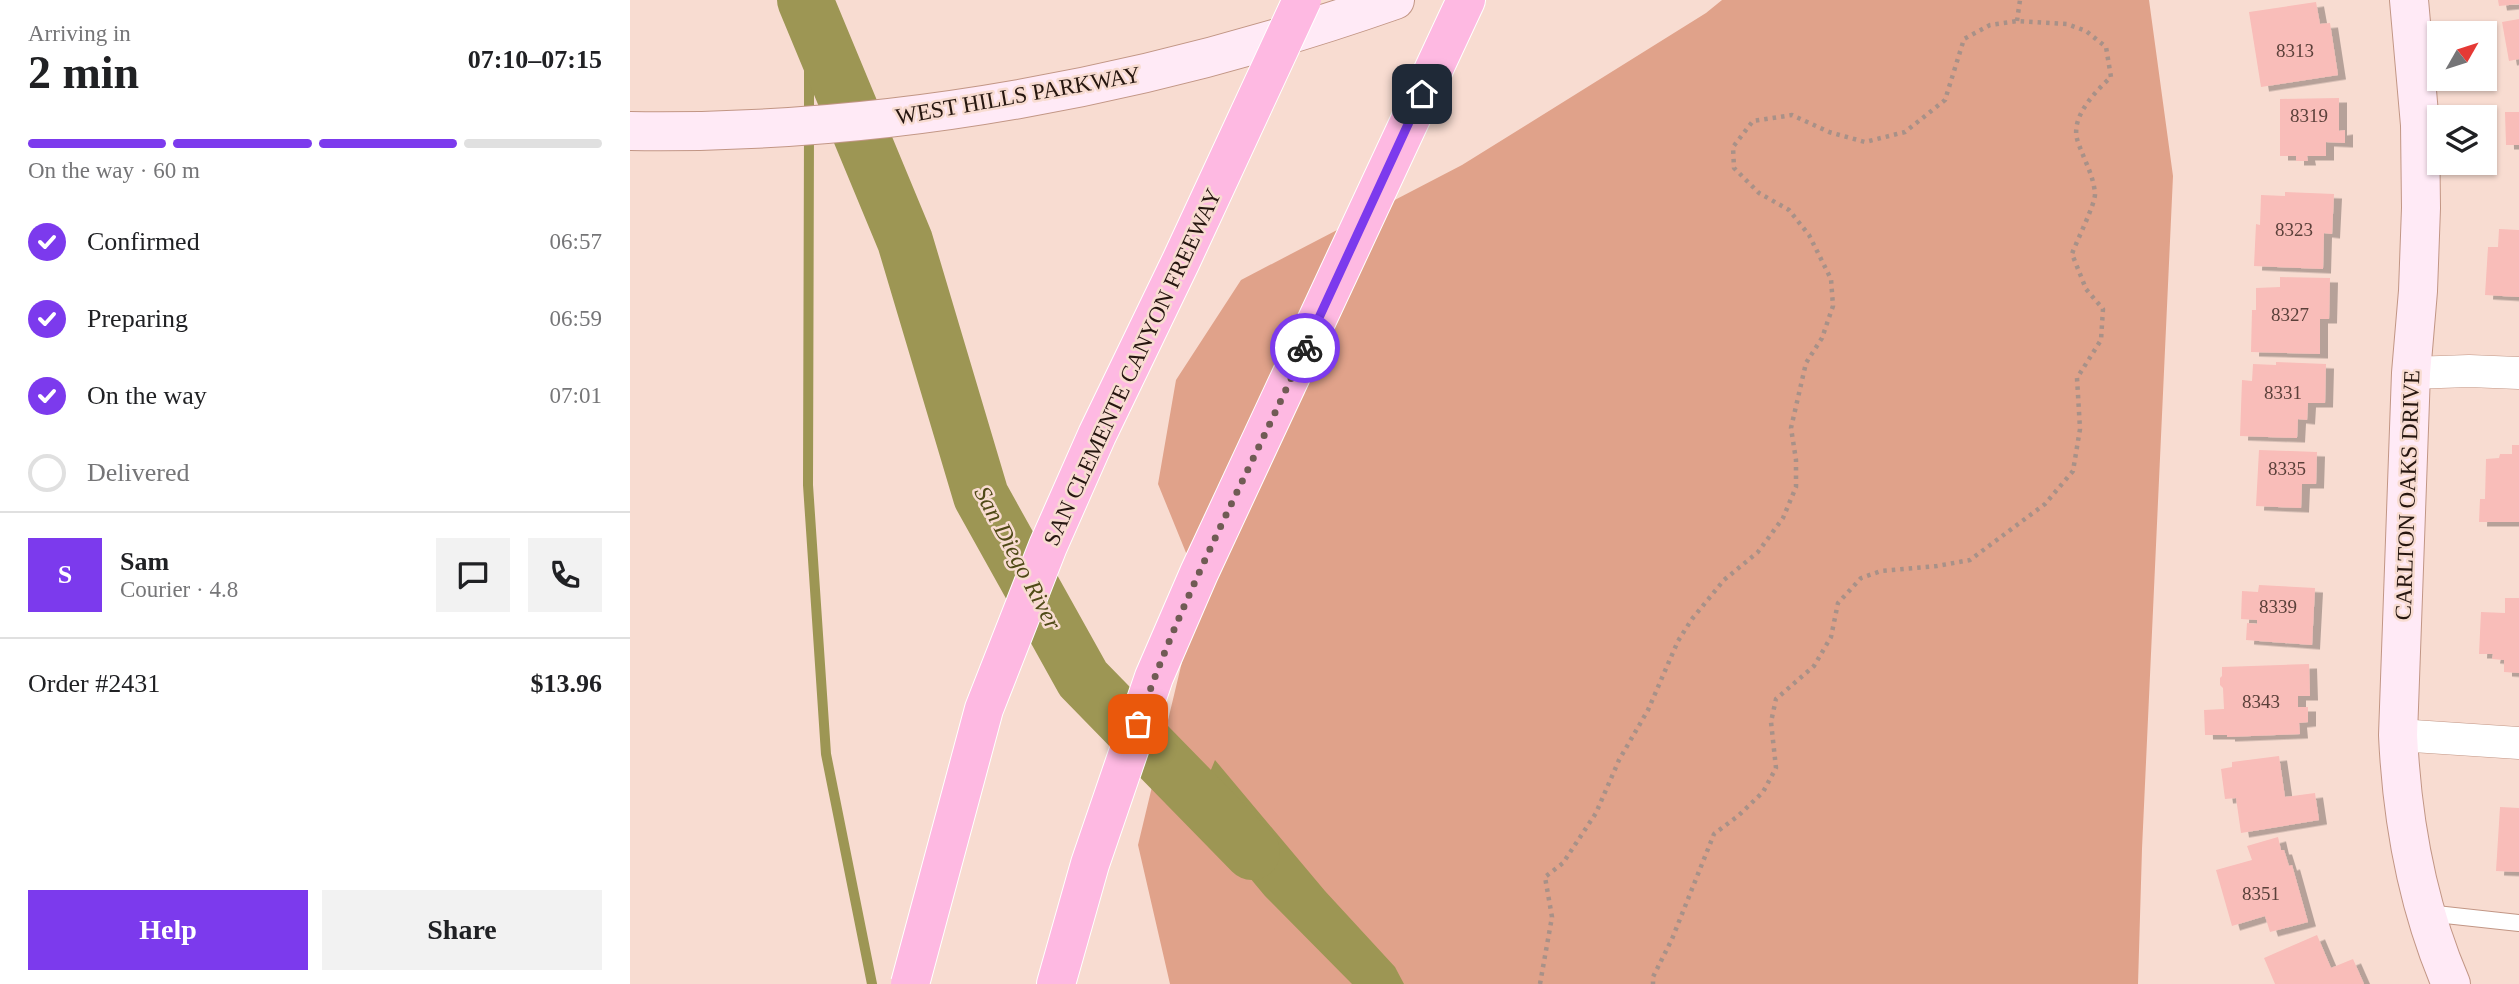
<!DOCTYPE html>
<meta charset="utf-8">
<style>
body{margin:0;font-family:"Times New Roman",serif;background:#f2f2f2;color:#202124;height:100vh;display:flex;flex-direction:column;font-size:26px;white-space:nowrap}
*{box-sizing:border-box;margin:0}
p{font-size:23px;color:#757577}
.icon{flex:none;width:38px;height:38px;fill:none;stroke:currentColor;stroke-width:2;stroke-linecap:round;stroke-linejoin:round}
.map{position:relative;flex:1;overflow:hidden}
.drawer{display:flex;flex-direction:column;background:#fff;width:630px}
.drawer>*{flex:none}
.needle{width:46px;rotate:51deg}
.tools{position:absolute;left:1797px;top:21px;display:grid;gap:14px}
.tools a{display:grid;place-items:center;width:70px;height:70px;border-radius:0px;background:#fff;box-shadow:0 2px 5px #0004;font-size:35px}
.pin{position:absolute;display:grid;place-items:center;width:60px;height:60px;color:#fff;margin:-30px;border-radius:14px;box-shadow:0 4px 10px #0006}
.courier{position:absolute;display:grid;place-items:center;width:70px;height:70px;margin:-35px;border:5px solid #7c3aed;border-radius:50%;background:#fff;color:#222;box-shadow:0 2px 9px #0007}
.summary em{font-style:normal;font-weight:700}
.summary div{display:flex;flex-direction:column-reverse}
.summary{display:flex;align-items:center;justify-content:space-between;height:119px;padding:0 28px}
h1{font-size:46px;font-weight:700;line-height:52px}
.bar{display:grid;grid-template-columns:repeat(4,1fr);gap:10px 7px;align-content:center;height:84px;padding:0 28px}
.bar i{height:9px;border-radius:5px;background:#e0e0e0}
.bar .selected{background:#7c3aed}
.bar p{grid-column:span 4}
.line{display:flex;align-items:center;gap:18px;padding:0 28px;border-top:2px solid #e0e0e0}
.line div{flex:1}
.round{display:grid;place-items:center;flex:none;width:74px;height:74px;border-radius:0px;background:#f2f2f2}
ol{padding:0 28px;list-style:none}
li{display:flex;align-items:center;gap:21px;height:77px}
li p{margin-inline-start:auto}
li .icon{padding:7px;border-radius:50%;background:#7c3aed;color:#fff;stroke-width:4}
li:last-child{color:#757577}
li i{width:38px;height:38px;border:4px solid #e0e0e0;border-radius:50%}
.button{display:flex;gap:14px;margin-top:auto;padding:14px 28px}
.button a{flex:1;height:80px;border-radius:0px;background:#7c3aed;color:#fff;font-size:28px;font-weight:700;line-height:80px;text-align:center}
.button a+a{background:#f2f2f2;color:#202124}
main{display:flex;flex:1;min-height:0}
.map>svg:first-child{display:block}
</style>
<main>
<section class="drawer">
<div class="summary"><div><h1>2 min</h1><p>Arriving in</p></div><em>07:10–07:15</em></div>
<div class="bar"><i class="selected"></i><i class="selected"></i><i class="selected"></i><i></i><p>On the way · 60 m</p></div>
<ol>
<li><svg class="icon" aria-label="check" viewBox="0 0 24 24"><path d="M5 12l5 5 9-10"/></svg>Confirmed<p>06:57</p></li>
<li><svg class="icon" aria-label="check" viewBox="0 0 24 24"><path d="M5 12l5 5 9-10"/></svg>Preparing<p>06:59</p></li>
<li><svg class="icon" aria-label="check" viewBox="0 0 24 24"><path d="M5 12l5 5 9-10"/></svg>On the way<p>07:01</p></li>
<li><i></i>Delivered</li>
</ol>
<div class="line" style="height:126px"><b class="round" style="background:#7c3aed;color:#fff">S</b><div><b>Sam</b><p>Courier · 4.8</p></div><a class="round"><svg class="icon" aria-label="chat" viewBox="0 0 24 24"><path d="M4 5h16v11H9l-5 4z"/></svg></a><a class="round"><svg class="icon" aria-label="phone" viewBox="0 0 24 24"><path d="M5 4h4l2 5-3 2q2 4 5 5l2-3 5 2v4C11 20 4 13 5 4z"/></svg></a></div>
<div class="line" style="height:91px"><div>Order #2431</div><b>$13.96</b></div>
<div class="button"><a>Help</a><a>Share</a></div>
</section>
<div class="map">
<svg width="1889" height="984" viewBox="0 0 1889 984">
<defs>
<filter id="shadow"><feDropShadow dx="8" dy="4.5" stdDeviation="0" flood-color="#0004"/></filter>
</defs>
<rect width="100%" height="100%" fill="#f8dcd1"/>
<!-- green -->
<polygon fill="#e0a28a" points="1092,0 1519,0 1543,176 1512,849 1508,984 540,984 508,845 570,587 528,484 546,380 611,280 832,165 1076,13"/>
<!-- water -->
<polygon fill="#9d9654" points="585,760 695,891 765,967 774,984 722,984 635,896 564,811"/>
<g fill="none" stroke-linecap="round" stroke-linejoin="round">
<!-- stream -->
<g stroke="#9d9654" stroke-width="10">
<polyline points="179,117 179,12"/>
<polyline points="179,132 178,485 196,754 242,984"/>
</g>
<!-- river -->
<polyline stroke="#9d9654" stroke-width="56" points="175,0 275,241 351,496 453,679 622,852"/>
</g>
<!-- building -->
<g fill="#f9bdb9" filter="url(#shadow)">
<polygon points="1868,0 1889,0 1889,4 1869,6"/>
<polygon points="1686,2 1690,24 1700,23 1708,75 1631,87 1619,12"/>
<polygon points="1889,19 1889,59 1879,61 1872,22"/>
<polygon points="1709,98 1709,131 1715,130 1715,143 1696,142 1696,156 1677,156 1678,161 1666,161 1666,156 1650,156 1650,99"/>
<polygon points="1875,112 1889,112 1889,145 1876,145"/>
<polygon points="1655,192 1704,194 1702,234 1694,233 1693,269 1624,266 1626,224 1630,225 1631,195 1655,196"/>
<polygon points="1869,229 1889,230 1889,297 1855,295 1858,247 1868,247"/>
<polygon points="1650,277 1700,278 1699,319 1690,319 1690,354 1621,352 1622,310 1626,310 1626,288 1650,287"/>
<polygon points="1646,362 1696,364 1695,403 1678,403 1677,420 1668,419 1667,438 1610,436 1612,380 1622,381 1623,364 1646,365"/>
<polygon points="1882,445 1889,445 1889,522 1849,522 1850,499 1855,499 1856,459 1869,458 1870,454 1882,454"/>
<polygon points="1629,450 1687,452 1686,484 1672,484 1671,508 1626,506"/>
<polygon points="1629,585 1685,588 1682,645 1616,640 1617,623 1627,624 1627,620 1611,619 1612,591 1628,592"/>
<polygon points="1875,598 1889,598 1889,673 1874,672 1874,660 1862,659 1863,654 1849,654 1851,612 1875,613"/>
<polygon points="1679,664 1680,696 1668,696 1668,707 1678,707 1678,722 1669,723 1670,734 1597,737 1597,735 1575,735 1574,710 1594,709 1593,688 1590,685 1590,678 1592,676 1592,667"/>
<polygon points="1649,756 1655,797 1685,793 1689,820 1611,833 1606,798 1595,799 1591,769 1602,767 1602,762"/>
<polygon points="1870,807 1889,808 1889,872 1866,871"/>
<polygon points="1648,837 1651,850 1654,850 1659,866 1662,865 1678,922 1640,932 1635,916 1602,926 1586,870 1622,860 1617,846"/>
<polygon points="1687,935 1701,968 1723,959 1734,984 1645,984 1634,958"/>
</g>
<g fill="none" stroke-linecap="round" stroke-linejoin="round">
<defs>
<polyline id="service" points="1797,913 1889,923"/>
<g id="minor">
<polyline points="1781,373 1839,371 1889,373"/>
<polyline points="1768,735 1889,743"/>
</g>
<g id="secondary">
<path d="M1779,0L1790,125L1791,208L1788,291L1781,373L1768,735C1772,821 1787,905 1821,984"/>
<path d="M0,131C260,135 520,86 765,0"/>
</g>
<polyline id="motorway" points="426,984 460,864 524,677 569,573 836,0"/>
</defs>
<!-- service casing -->
<use href="#service" stroke="#c29685" stroke-width="18"/>
<!-- minor casing -->
<use href="#minor" stroke="#c29685" stroke-width="33"/>
<!-- secondary casing -->
<use href="#secondary" stroke="#c29685" stroke-width="40"/>
<!-- motorway casing -->
<use href="#motorway" stroke="#fff" stroke-width="40"/>
<!-- path -->
<g stroke="#a89188" stroke-width="4.5" stroke-dasharray="3.5 5" stroke-linecap="butt">
<polyline points="1387,21 1390,0"/>
<path d="M910,984L922,917L915,877L933,863L966,813L989,760L1018,710L1048,641L1062,619L1094,580L1128,552L1153,518L1166,487V460L1161,428L1176,363L1192,338L1203,306L1201,279L1179,235L1159,210L1129,193L1104,168L1103,147L1123,121L1162,115L1199,132L1235,142L1275,132L1315,100L1334,39L1360,25L1387,21L1437,24L1456,31L1476,47L1481,77C1465,92 1439,118 1448,142C1454,160 1463,174 1465,193C1466,203 1446,242 1442,254L1456,289L1473,309L1471,340L1447,378L1450,429L1443,471L1415,504L1340,560L1307,566L1251,571L1231,578L1208,603L1201,637L1184,666L1146,699L1141,722L1146,768L1133,792L1108,816L1084,834L1042,939L1023,977V984"/>
</g>
<!-- service -->
<use href="#service" stroke="#fff" stroke-width="16"/>
<!-- minor -->
<use href="#minor" stroke="#fff" stroke-width="32"/>
<!-- secondary -->
<use href="#secondary" stroke="#ffeaf6" stroke-width="38"/>
<!-- motorway -->
<use href="#motorway" stroke="#feb9e2" stroke-width="38"/>
<defs>
<polyline id="motorway-bridge" points="280,984 354,709 418,546 467,435 551,261 672,0"/>
</defs>
<!-- motorway-bridge casing -->
<use href="#motorway-bridge" stroke="#fff" stroke-width="40" stroke-linecap="butt"/>
<!-- motorway-bridge -->
<use href="#motorway-bridge" stroke="#feb9e2" stroke-width="38"/>
</g>
<g fill="none" stroke-linecap="round" stroke-linejoin="round">
<!-- done -->
<path stroke="#705b54" stroke-width="7" stroke-dasharray="0 12.6" d="M508,724C552,594 619,473 675,348"/>
<!-- route -->
<polyline stroke="#7c3aed" stroke-width="9" points="675,348 792,94"/>
</g>
<g text-anchor="middle" stroke-width="5" stroke-linejoin="round" paint-order="stroke">
<!-- number labels -->
<g font-size="19" fill="#5b403a">
<text x="1665" y="57">8313</text>
<text x="1679" y="122">8319</text>
<text x="1664" y="236">8323</text>
<text x="1660" y="321">8327</text>
<text x="1653" y="399">8331</text>
<text x="1657" y="475">8335</text>
<text x="1648" y="613">8339</text>
<text x="1631" y="708">8343</text>
<text x="1631" y="900">8351</text>
</g>
<!-- street labels -->
<g font-size="23" fill="#261610" stroke="#f8dcd1">
<text transform="translate(388 95) rotate(-10)" y="8">WEST HILLS PARKWAY</text>
<text transform="translate(502 367) rotate(-65)" y="8">SAN CLEMENTE CANYON FREEWAY</text>
<text transform="translate(1777 495) rotate(-88)" y="8">CARLTON OAKS DRIVE</text>
</g>
<!-- water labels -->
<g font-size="24" font-style="italic" fill="#4f4916" stroke="#f8dcd1">
<text transform="translate(388 558) rotate(62)" y="8">San Diego River</text>
</g>
</g>
</svg>
<div class="tools">
<a><svg class="needle" viewBox="-14 -14 28 28"><path d="M0-13l5 13h-10z" fill="#e53935"/><path d="M0 13l5-13h-10z" fill="#757577"/></svg></a>
<a><svg class="icon" aria-label="layers" viewBox="0 0 24 24"><path d="M12 4l9 5-9 5-9-5zM3 14l9 5 9-5"/></svg></a>
</div>
<div class="pin" style="left:508px;top:724px;background:#ea580c"><svg class="icon" aria-label="bag" viewBox="0 0 24 24"><path d="M5 8h14l-1 12H6zM9 8a3 3 0 0 1 6 0"/></svg></div>
<div class="pin" style="left:792px;top:94px;background:#1f2937"><svg class="icon" aria-label="home" viewBox="0 0 24 24"><path d="M3 11l9-7 9 7M6 9v11h12V9"/></svg></div>
<div class="courier" style="left:675px;top:348px"><svg class="icon" aria-label="bike" viewBox="0 0 24 24"><circle cx="6" cy="16" r="4"/><circle cx="18" cy="16" r="4"/><path d="M6 16l4-8h5l3 8M10 8l3 8H6M13 5h3"/></svg></div>
</div>
</main>
